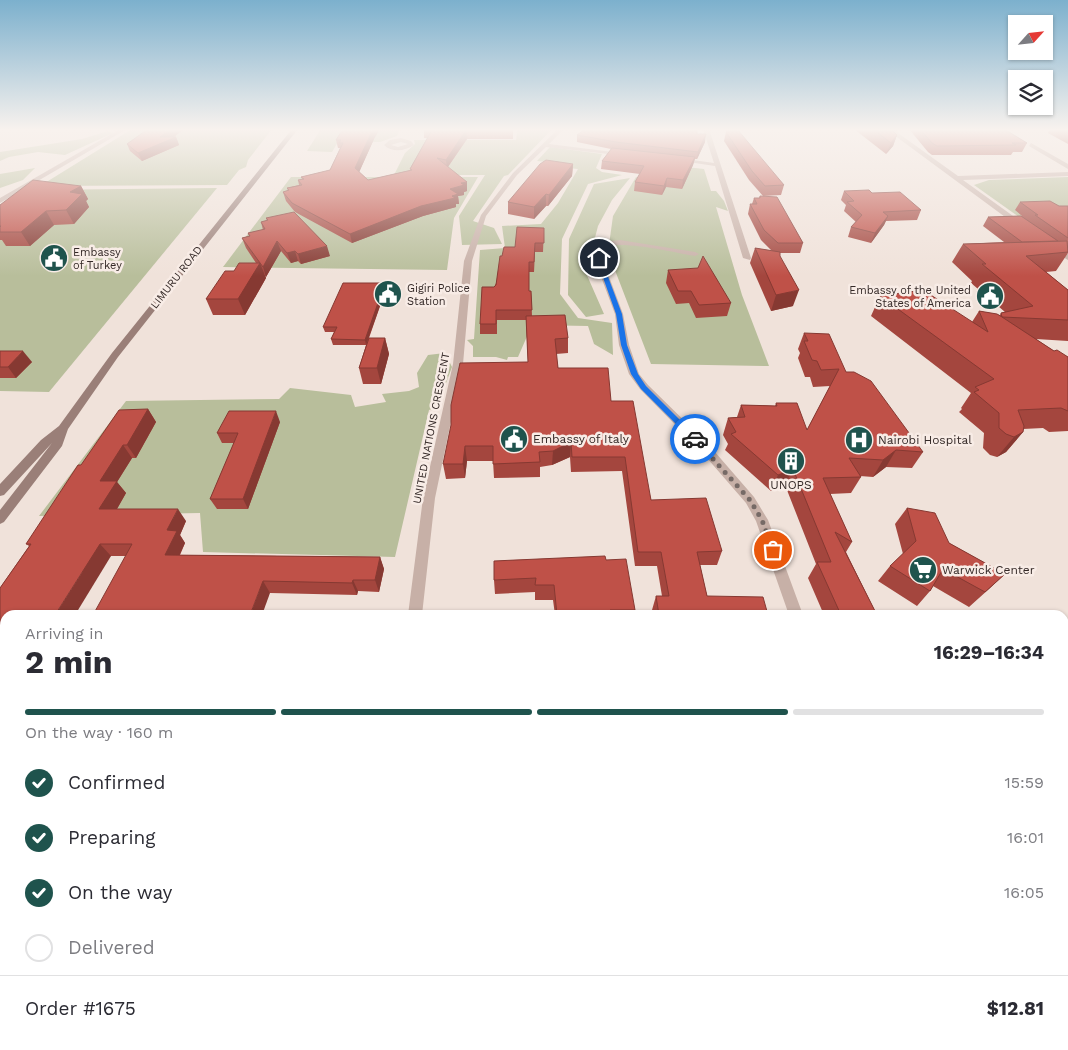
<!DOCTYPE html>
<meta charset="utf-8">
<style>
body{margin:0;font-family:"Work Sans",sans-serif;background:#f7f7f7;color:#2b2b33;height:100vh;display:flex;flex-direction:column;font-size:19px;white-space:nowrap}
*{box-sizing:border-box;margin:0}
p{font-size:16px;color:#7c7c81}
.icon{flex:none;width:28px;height:28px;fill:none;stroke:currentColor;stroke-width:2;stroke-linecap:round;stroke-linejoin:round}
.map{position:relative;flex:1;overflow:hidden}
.details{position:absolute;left:0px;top:610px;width:1069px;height:440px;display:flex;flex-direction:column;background:#fff;border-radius:15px 15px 0 0;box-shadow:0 1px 4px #0004}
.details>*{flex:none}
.needle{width:32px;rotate:63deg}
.fabs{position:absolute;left:1008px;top:15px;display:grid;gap:10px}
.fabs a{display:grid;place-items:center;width:45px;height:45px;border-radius:0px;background:#fff;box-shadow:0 1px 4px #0004;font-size:25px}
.pin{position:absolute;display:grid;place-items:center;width:42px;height:42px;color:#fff;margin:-21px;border:2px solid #fff;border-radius:50%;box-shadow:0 1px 5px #0007}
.courier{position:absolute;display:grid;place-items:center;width:50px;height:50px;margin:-25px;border:4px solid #1a73e8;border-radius:50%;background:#fff;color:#222;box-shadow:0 1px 6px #0007}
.overview em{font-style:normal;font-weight:700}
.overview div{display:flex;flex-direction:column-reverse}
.overview{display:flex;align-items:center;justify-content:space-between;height:85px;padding:0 25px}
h1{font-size:32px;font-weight:700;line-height:38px}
.bar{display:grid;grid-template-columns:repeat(4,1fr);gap:8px 5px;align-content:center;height:60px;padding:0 25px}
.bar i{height:6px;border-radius:4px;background:#e1e1e2}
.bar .selected{background:#1f534d}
.bar p{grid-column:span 4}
.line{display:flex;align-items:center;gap:12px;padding:0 25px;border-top:1px solid #e1e1e2}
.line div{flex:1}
ol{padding:0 25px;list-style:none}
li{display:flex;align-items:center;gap:15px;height:55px}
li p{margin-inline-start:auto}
li .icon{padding:5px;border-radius:50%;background:#1f534d;color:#fff;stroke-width:4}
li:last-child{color:#7c7c81}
li i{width:28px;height:28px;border:2px solid #e1e1e2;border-radius:50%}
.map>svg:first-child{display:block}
</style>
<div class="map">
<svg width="1068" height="1050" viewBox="0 0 1068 1050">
<rect width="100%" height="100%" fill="#f0e2da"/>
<!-- green -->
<g fill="#b8be9b">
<polygon points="132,129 272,129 248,160 246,167 239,170 227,185 40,186"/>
<polygon points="321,129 400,129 397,136 380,142 338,142 332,152 307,151"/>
<polygon points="518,129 552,129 508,175 504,176 473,221 494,228 502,244 462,245 459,216 485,175 394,175 405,153 415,144 414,140 516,140"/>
<polygon points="108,131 113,133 65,155 38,152 9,157 0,161 0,152 82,139"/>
<polygon points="550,147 602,154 596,168 602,172 622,175 588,184 562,239 560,294 578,318 612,323 613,355 594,344 588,326 532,325 518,357 508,357 507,360 496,357 473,357 473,346 467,340 474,339 480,250 505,248 502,226 541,224 558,203 578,169 558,167 559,163 537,161"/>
<polygon points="686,167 704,169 711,191 716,191 724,201 728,211 716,207 742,295 769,366 651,364 608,252 613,216 636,177 682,180"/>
<polygon points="35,168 23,180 0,188 0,174"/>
<polygon points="291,177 478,177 454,218 447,270 223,267"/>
<polygon points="1068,177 1068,252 974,185 989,180"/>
<polygon points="630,178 612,200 598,226 586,273 604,314 586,317 568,295 569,239 594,184"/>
<polygon points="217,188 49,392 0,391 0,211 31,190"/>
<polygon points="445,353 452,367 437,407 429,410 395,557 203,552 200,513 39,516 126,401 279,399 290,388 351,395 355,407 386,402 382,394 409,391 419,387 417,373 428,355"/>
<polygon points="363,1045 564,1045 563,1050 363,1050"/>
</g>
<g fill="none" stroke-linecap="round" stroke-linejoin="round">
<!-- minor -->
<g fill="#c7b0a7" fill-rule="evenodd">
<polygon points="120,129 127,129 0,203 0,198"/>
<polygon points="558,129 564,129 549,144 629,154 626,156 546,147 517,175 486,216 472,261 463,364 435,498 422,615 408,615 423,498 453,364 464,261 481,215 513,173"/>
<polygon points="703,129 709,129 751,258 750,260 743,258 715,166 675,160 678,158 714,163"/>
<polygon points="890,129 896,129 898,133 958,176 1068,172 1068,176 963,180 1027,226 1020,228 894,135"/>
<path d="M401,138L411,141L414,145C405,151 392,153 384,145L390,140ZM401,142L408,144L398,147L391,145Z"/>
<polygon points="1031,143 1068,164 1068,169 1029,146"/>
<path d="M620,240L695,252L699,254L695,256C676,253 612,237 599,250L623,314L629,345L639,374L648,385L708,444L754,497L768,520L803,615H789L756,521L746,503L700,450L640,389L629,374L619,345L615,314L591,250L597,243Z"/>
<polygon points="1048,244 1054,244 1068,254 1068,260 1048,248"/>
</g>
<!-- tertiary -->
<g fill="#c7b0a7" fill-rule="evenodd">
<rect x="1064" y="808" width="4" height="18"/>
<rect x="1064" y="839" width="4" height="18"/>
<rect x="0" y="858" width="5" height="18"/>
<rect x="0" y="902" width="5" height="20"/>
</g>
<!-- secondary -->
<polygon fill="#9a7f78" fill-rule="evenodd" points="292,129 298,129 118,357 68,429 62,446 4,522 0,524 0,510 52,443 4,495 0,496 0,484 41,440 59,426 112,353"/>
</g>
<!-- wall -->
<g fill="#a4463e">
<polygon points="148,129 184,129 174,137 176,137 179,145 142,161 130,151 127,144"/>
<polygon points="424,129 513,129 513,139 467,139 448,167 467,191 464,192 464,195 458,196 459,204 456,204 456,207 423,216 352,243 295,212 286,201 283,192 288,191 287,188 299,185 298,180 302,179 301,177 330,170 340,148 338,148 336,140 374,139 359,172 368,180 411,170 410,169 427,138 424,138"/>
<polygon points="854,129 891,129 897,135 893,146 886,154"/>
<polygon points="909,129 1004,129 1027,143 1022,152 1013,152 1011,155 932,155 928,152"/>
<polygon points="1050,129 1068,129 1068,144 1048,133"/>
<polygon points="726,132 784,185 781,195 763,196 749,180 724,141"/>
<polygon points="697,134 705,142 697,159 695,159 693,165 682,189 666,187 662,195 634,191 635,182 640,174 601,169 602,161 611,149 577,142 577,135"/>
<polygon points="573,164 572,176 548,206 546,206 534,219 508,214 508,202"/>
<polygon points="81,186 88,199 86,201 89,207 74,224 54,225 30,246 6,246 2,240 0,240 0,205"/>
<polygon points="844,191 872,193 921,210 917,220 886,221 884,225 871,243 848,237 851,227 856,222 844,211 846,205 841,200"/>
<polygon points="760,196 803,243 800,253 780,253 780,256 793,306 771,311 750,263 755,248 772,251 761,240 748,214 750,204 752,204 754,198 759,198"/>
<polygon points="1020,202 1059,206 1068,206 1068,253 1056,271 1046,272 1068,290 1068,341 1036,339 1054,351 1068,357 1068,431 1049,432 1043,428 1023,429 1023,432 1006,452 997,457 990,455 983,448 984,433 959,412 962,409 961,408 971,393 871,316 880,296 972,322 979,311 1000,315 1001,313 1005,312 971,283 972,281 952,262 963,244 1004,242 983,226 988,217 1022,216 1015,210"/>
<polygon points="266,218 330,256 301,264 298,261 291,263 281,251 266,277 264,274 266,278 245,315 213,315 206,299 234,271 256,263 246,248 242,238 249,236 248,233 263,230 261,222 267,221"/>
<polygon points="544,228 543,252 535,252 534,272 529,272 529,291 531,291 532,316 568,338 568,353 556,354 558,368 611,401 651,500 722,551 717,565 700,565 707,596 768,615 653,615 652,610 656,596 662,596 657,566 635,566 622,471 571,472 570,457 552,465 540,467 540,477 494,478 493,461 467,461 465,478 446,479 443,464 528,362 526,320 497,320 497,334 480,334 480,324 494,287 515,247"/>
<polygon points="668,270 731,303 727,316 696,318 689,303 676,304 666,283"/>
<polygon points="385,283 386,289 369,338 385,338 389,354 381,384 363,384 359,368 366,345 333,345 331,339 334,332 325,332 323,327"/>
<polygon points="804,333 846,372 923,452 912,468 886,467 873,477 860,476 861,477 851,493 830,494 852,542 846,552 876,613 875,615 824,615 808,578 816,564 785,485 771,491 725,450 728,444 723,435 728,418 737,417 741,405 775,406 776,403 807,430 830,386 813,387 810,377 805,377 798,358 800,353 798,349"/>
<polygon points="0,351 32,362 16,378 0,378"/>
<polygon points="148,409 156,422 136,458 132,458 117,482 126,493 117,509 186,521 180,535 185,543 180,555 380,557 384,569 379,592 358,591 357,595 270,593 126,556 111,556 5,615 5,651 2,655 0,655 0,588 29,546 26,544 81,465"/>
<polygon points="280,422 248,509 217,509 210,499 234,443 222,443 217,433"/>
<polygon points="907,508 949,543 1005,574 989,589 969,607 933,586 930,591 917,606 878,581 890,566 903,554 895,524"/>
<polygon points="606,560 635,610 634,615 555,615 553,600 535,600 535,592 495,594 494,580"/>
</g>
<!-- shaded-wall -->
<g fill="#863932">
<polygon points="171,129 184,129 171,139 176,137 179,145 142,161 138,153"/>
<polygon points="373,129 380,129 374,139 357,177 355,168"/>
<polygon points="466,130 467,139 447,168 446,160"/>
<polygon points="706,134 705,142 697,159 698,152"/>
<polygon points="897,135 893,146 886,154 891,143"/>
<polygon points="695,157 693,165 682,189 683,180"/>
<polygon points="573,164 572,176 548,206 549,195"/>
<polygon points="667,178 666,187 662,195 664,186"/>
<polygon points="467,182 467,191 464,192 464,195 458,196 459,204 456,204 456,207 423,216 352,243 350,234 461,183"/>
<polygon points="81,186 88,199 86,201 89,207 74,224 66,210 70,192"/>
<polygon points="546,194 546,206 534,219 534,207"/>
<polygon points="46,211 54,225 30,246 21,232"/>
<polygon points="888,216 884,225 871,243 875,233"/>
<polygon points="277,241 281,251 266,277 263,267"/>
<polygon points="327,246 330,256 301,264 298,254"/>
<polygon points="295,251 298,261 291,263 287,253"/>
<polygon points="260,263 266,278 245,315 238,299"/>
<polygon points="385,283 386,289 366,345 365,340"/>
<polygon points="799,290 793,306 771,311 776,295"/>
<polygon points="385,338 389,354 381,384 377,368"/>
<polygon points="23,351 32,362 16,378 8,367"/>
<polygon points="148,409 156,422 136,458 127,445"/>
<polygon points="276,411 280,422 248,509 243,499"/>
<polygon points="1023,432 1006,452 997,457 1014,437"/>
<polygon points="571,442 570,457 552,465 553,451"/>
<polygon points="123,445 132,458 117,482 126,493 110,521 99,509 100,481"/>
<polygon points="465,446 467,461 465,478 463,464"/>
<polygon points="896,450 886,467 873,477 883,460"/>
<polygon points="793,469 785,485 771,491 778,475"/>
<polygon points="178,509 186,521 180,535 185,543 174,567 165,555 167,530"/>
<polygon points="100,544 111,556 75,615 55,615"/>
<polygon points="380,557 384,569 379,592 375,580"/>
<polygon points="353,580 358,591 357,595 352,583"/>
<polygon points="263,581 270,593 262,615 250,615"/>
<polygon points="0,639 5,642 5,651 2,655 0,654"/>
<polygon points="5,716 5,732 0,741 0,724"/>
<polygon points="87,1045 103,1045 102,1050 86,1050"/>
</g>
<!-- building -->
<g fill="#bf5148" stroke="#863932">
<polygon points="148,129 171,129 160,137 176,137 138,153 127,144"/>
<polygon points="343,129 373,129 355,168 368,180 412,170 410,169 432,130 423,130 424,129 512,129 512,131 466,130 446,160 437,158 467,182 461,183 464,185 450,189 458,194 452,196 455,198 421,206 350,234 292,203 283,192 289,190 287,188 302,185 298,180 304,179 301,177 330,170 343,143 339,143 341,140 336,140"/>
<polygon points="585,129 697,129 697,134 706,134 698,152 616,142 577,135"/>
<polygon points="730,129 737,129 784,185 765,186 752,171 726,132"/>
<polygon points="873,129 891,129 897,135 891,143"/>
<polygon points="920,129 1004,129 1027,143 1012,143 1016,145 937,146 932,143"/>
<polygon points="1060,129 1068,129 1068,133"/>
<polygon points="612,148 695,157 683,180 667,178 664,186 635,182 644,166 602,161"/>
<polygon points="546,160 573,164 549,195 546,194 534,207 508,202 540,164"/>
<polygon points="33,180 81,186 70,192 82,194 66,210 46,211 21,232 0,232 0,227 1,226 0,226 0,205"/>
<polygon points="869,190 872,193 900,192 921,210 883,212 888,216 875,233 851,227 862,215 847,202 854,201 844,191"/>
<polygon points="760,196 777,197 803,243 778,243 764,230 750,204 757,204 754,198 760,198"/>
<polygon points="1050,201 1059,206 1068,206 1068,238 1035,215 1038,215 1020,202"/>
<polygon points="294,212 327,246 298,254 295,251 287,253 277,241 263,267 242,238 250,236 248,233 265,229 261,222 268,220 266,218"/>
<polygon points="1021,216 1058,241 1022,242 988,217"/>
<polygon points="517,227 544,228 544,243 535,243 534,262 529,262 529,291 531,291 532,310 496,310 496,324 480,324 482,287 494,287 496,285 500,256 502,256 504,247 515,247"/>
<polygon points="1067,241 1068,252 1026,256 1068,290 1068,320 1002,317 1054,351 1057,350 1068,357 1068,411 1061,408 1018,410 1024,426 1023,432 1014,437 1006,434 999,428 999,413 974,392 979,390 975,387 994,379 880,296 923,290 988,332 979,311 997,314 1002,317 1001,313 1033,306 982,264 986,264 963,244"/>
<polygon points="755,248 780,252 780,256 799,290 776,295"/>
<polygon points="703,256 731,303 699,305 691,291 678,291 668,270 698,268"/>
<polygon points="239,263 260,263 238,299 206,299 225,271 234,271"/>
<polygon points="343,283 385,283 365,340 331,339 337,327 323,327"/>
<polygon points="565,315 568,338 555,339 558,368 608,368 611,401 633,401 651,500 706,498 722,551 697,552 707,596 763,597 768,615 659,615 656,596 669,596 661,552 638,552 625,457 572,457 571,442 553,451 539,452 540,462 493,464 493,446 465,446 463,464 443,464 451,425 451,405 460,363 528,362 526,316"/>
<polygon points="804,333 829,334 846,372 854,372 871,381 923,452 896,450 883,460 849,458 861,477 823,478 852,542 835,532 876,613 841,615 817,562 831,562 793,469 778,475 731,434 736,432 728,418 745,417 741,405 777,406 776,403 797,403 807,430 839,369 821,370 817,361 812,360 804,341 808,341"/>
<polygon points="369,338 385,338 377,368 359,368"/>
<polygon points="0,351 23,351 8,367 0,367"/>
<polygon points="148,409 127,445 123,445 100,481 117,481 99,509 178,509 167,530 177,531 165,555 380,557 375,580 353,580 352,583 263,581 250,615 93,615 132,544 100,544 55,615 5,615 5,634 0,634 0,588 31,544 26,544 78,465 81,465 119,410"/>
<polygon points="229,411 276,411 243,499 210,499 238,433 217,433"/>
<polygon points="907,508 935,513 949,543 1005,574 985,592 943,569 930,591 890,566 916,541"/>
<polygon points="605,556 606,560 626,559 635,610 610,610 611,615 557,615 554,585 535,585 536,578 494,580 494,561"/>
<polygon points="0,681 5,681 5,716 0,724"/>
<polygon points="33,1045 87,1045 86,1050 31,1050"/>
</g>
<!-- sky -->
<linearGradient id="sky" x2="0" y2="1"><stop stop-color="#7cb0cd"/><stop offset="0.47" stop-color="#f8f2ee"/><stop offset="1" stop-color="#f8f2ee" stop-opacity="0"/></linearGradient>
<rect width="1068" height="276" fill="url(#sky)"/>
<!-- route -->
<polygon fill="#1a73e8" points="599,257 601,258 622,314 627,345 638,374 646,386 697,437 697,440 692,440 641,389 631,374 621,345 616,314 596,258"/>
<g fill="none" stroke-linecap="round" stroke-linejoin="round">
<!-- done -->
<polyline stroke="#766a66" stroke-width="5" stroke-dasharray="0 9" points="695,439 750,500 762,520 773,550"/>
</g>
<!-- icons -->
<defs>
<symbol id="civic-disc" viewBox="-11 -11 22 22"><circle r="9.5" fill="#1f534d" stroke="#f8ece6"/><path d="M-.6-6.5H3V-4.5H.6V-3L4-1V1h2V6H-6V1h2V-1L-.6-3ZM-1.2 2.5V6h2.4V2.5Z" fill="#fff"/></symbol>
<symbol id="hospital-disc" viewBox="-11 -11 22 22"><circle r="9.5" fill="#1f534d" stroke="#f8ece6"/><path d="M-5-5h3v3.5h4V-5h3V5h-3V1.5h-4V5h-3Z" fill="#fff"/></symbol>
<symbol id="building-disc" viewBox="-11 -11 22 22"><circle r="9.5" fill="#1f534d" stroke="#f8ece6"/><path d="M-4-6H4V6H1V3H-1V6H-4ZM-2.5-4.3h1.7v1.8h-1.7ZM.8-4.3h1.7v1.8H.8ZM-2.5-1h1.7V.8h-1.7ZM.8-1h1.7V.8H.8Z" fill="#fff"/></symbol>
<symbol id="supermarket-disc" viewBox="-11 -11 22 22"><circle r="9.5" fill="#1f534d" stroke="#f8ece6"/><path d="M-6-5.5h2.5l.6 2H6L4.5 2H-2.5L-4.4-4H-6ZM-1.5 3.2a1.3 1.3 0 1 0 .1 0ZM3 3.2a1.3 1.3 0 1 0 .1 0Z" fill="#fff"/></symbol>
</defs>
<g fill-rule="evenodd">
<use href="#civic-disc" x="38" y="242" width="32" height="32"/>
<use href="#civic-disc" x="372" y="278" width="32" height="32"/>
<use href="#civic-disc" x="974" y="280" width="32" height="32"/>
<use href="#civic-disc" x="498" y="423" width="32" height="32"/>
<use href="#hospital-disc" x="843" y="424" width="32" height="32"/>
<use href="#building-disc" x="775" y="445" width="32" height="32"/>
<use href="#supermarket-disc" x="907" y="554" width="32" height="32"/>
</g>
<g text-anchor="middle" stroke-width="5" stroke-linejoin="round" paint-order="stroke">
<!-- far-poi labels -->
<g font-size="11" fill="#342927" stroke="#f8ece6" text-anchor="start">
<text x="73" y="256">Embassy<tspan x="73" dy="13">of Turkey</tspan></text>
<text x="407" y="292">Gigiri Police<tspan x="407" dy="13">Station</tspan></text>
<text x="971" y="294" text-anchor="end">Embassy of the United<tspan x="971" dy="13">States of America</tspan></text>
</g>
<!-- far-street labels -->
<g font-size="11" fill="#342927" stroke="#f8ece6">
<text transform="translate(176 277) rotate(-52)" y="4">LIMURU ROAD</text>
<text transform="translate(431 428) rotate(-79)" y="4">UNITED NATIONS CRESCENT</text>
</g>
<!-- poi labels -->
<g font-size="12" fill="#342927" stroke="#f8ece6" text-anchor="start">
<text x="533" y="443">Embassy of Italy</text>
<text x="878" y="444">Nairobi Hospital</text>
<text x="791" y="489" text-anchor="middle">UNOPS</text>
<text x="942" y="574">Warwick Center</text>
</g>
</g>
</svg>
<div class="fabs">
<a><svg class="needle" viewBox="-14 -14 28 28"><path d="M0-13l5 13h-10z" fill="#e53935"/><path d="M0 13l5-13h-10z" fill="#7c7c81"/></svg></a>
<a><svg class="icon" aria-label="layers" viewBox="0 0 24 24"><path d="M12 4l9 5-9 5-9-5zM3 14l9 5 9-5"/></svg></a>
</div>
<div class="pin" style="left:773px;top:550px;background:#ea580c"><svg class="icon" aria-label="bag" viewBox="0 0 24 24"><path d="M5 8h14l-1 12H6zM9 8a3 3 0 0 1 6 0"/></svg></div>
<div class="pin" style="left:599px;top:258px;background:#1f2937"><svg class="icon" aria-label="home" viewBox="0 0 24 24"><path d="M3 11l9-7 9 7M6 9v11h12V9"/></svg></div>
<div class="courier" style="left:695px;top:439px"><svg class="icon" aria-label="car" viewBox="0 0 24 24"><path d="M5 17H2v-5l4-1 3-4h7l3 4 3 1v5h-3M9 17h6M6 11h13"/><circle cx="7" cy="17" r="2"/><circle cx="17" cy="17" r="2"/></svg></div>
<section class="details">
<div class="overview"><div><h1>2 min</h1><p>Arriving in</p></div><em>16:29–16:34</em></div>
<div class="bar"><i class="selected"></i><i class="selected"></i><i class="selected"></i><i></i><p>On the way · 160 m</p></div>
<ol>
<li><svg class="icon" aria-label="check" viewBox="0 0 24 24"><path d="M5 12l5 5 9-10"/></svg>Confirmed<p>15:59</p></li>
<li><svg class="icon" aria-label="check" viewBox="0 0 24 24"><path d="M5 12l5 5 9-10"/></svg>Preparing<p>16:01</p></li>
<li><svg class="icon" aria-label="check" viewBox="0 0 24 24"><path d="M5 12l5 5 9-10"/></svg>On the way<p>16:05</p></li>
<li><i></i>Delivered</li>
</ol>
<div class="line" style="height:65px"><div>Order #1675</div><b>$12.81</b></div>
</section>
</div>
